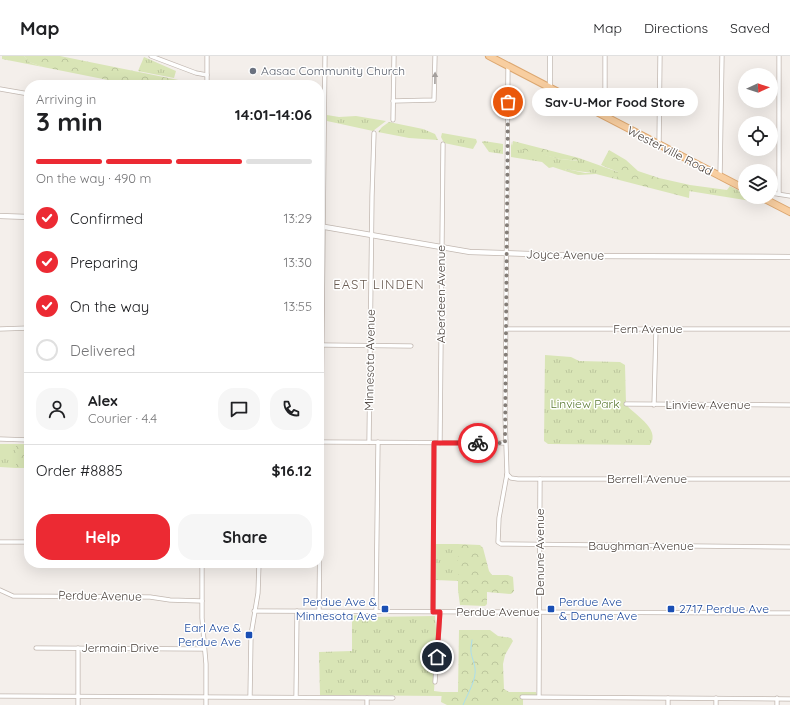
<!DOCTYPE html>
<meta charset="utf-8">
<style>
body{margin:0;font-family:Quicksand,sans-serif;background:#f6f6f6;color:#202124;height:100vh;display:flex;flex-direction:column;font-size:15px;white-space:nowrap}
*{box-sizing:border-box;margin:0}
p{font-size:13px;color:#757577}
.icon{flex:none;width:22px;height:22px;fill:none;stroke:currentColor;stroke-width:2;stroke-linecap:round;stroke-linejoin:round}
.map{position:relative;flex:1;overflow:hidden}
.sheet{position:absolute;left:24px;top:24px;width:300px;height:488px;display:flex;flex-direction:column;background:#fff;border-radius:16px;box-shadow:0 4px 16px #0002}
.sheet>*{flex:none}
.needle{width:26px;rotate:87deg}
.controls{position:absolute;left:738px;top:12px;display:grid;gap:8px}
.controls a{display:grid;place-items:center;width:40px;height:40px;border-radius:50%;background:#fff;box-shadow:0 4px 16px #0002;font-size:20px}
.pin{position:absolute;display:grid;place-items:center;width:34px;height:34px;color:#fff;margin:-17px;border:2px solid #fff;border-radius:50%;box-shadow:0 1px 4px #0007}
.courier{position:absolute;display:grid;place-items:center;width:40px;height:40px;margin:-20px;border:3px solid #ec2a33;border-radius:50%;background:#fff;color:#222;box-shadow:0 1px 5px #0007}
.bubble{position:absolute;height:28px;border-radius:14px;background:#fff;box-shadow:0 4px 16px #0002;font-size:13px;font-weight:800;line-height:28px;text-align:center}
.summary em{font-style:normal;font-weight:800}
.summary div{display:flex;flex-direction:column-reverse}
.summary{display:flex;align-items:center;justify-content:space-between;height:68px;padding:0 12px}
h1{font-size:26px;font-weight:800;line-height:30px}
.bar{display:grid;grid-template-columns:repeat(4,1fr);gap:6px 4px;align-content:center;height:48px;padding:0 12px}
.bar i{height:5px;border-radius:3px;background:#e0e0e0}
.bar .selected{background:#ec2a33}
.bar p{grid-column:span 4}
.line{display:flex;align-items:center;gap:10px;padding:0 12px;border-top:1px solid #e0e0e0}
.line div{flex:1}
.round{display:grid;place-items:center;flex:none;width:42px;height:42px;border-radius:16px;background:#f6f6f6}
ol{padding:0 12px;list-style:none}
li{display:flex;align-items:center;gap:12px;height:44px}
li p{margin-inline-start:auto}
li .icon{padding:4px;border-radius:50%;background:#ec2a33;color:#fff;stroke-width:4}
li:last-child{color:#757577}
li i{width:22px;height:22px;border:2px solid #e0e0e0;border-radius:50%}
.action{display:flex;gap:8px;margin-top:auto;padding:8px 12px}
.action a{flex:1;height:46px;border-radius:16px;background:#ec2a33;color:#fff;font-size:16px;font-weight:800;line-height:46px;text-align:center}
.action a+a{background:#f6f6f6;color:#202124}
header{display:flex;align-items:center;gap:24px;box-sizing:border-box;height:56px;padding:0 20px;background:#fff;border-bottom:1px solid #e0e0e0}
header strong{font-size:19px}
nav{display:flex;gap:22px;margin-inline-start:auto;font-size:14px}
.map>svg:first-child{display:block}
</style>
<header>
<strong>Map</strong>
<nav><a>Map</a><a>Directions</a><a>Saved</a></nav>
</header>
<div class="map">
<svg width="790" height="649" viewBox="0 0 790 649">
<defs>
<pattern id="grass-tufts" width="24" height="20" patternUnits="userSpaceOnUse"><rect width="24" height="20" fill="#d9e5b6"/><path d="M3 7l-1-3M5 7V3M7 7l1-3M15 17l-1-3M17 17v-4M19 17l1-3" fill="none" stroke="#bcc69d"/></pattern>
<pattern id="forest-crowns" width="20" height="18" patternUnits="userSpaceOnUse"><rect width="20" height="18" fill="#d9e5b6"/><path d="M2 6a3 3 0 1 1 6 0M12 15a3 3 0 1 1 6 0" fill="none" stroke="#bcc69d"/></pattern>
</defs>
<rect width="100%" height="100%" fill="#f4efeb"/>
<!-- grass -->
<g fill="url(#grass-tufts)">
<polygon points="2,0 24,0 29,6 43,11 2,3"/>
<polygon points="144,1 176,15 174,22 138,15"/>
<polygon points="327,59 339,61 356,60 386,65 373,75 327,65"/>
<polygon points="389,66 423,73 435,78 438,84 409,82 378,76 382,71"/>
<polygon points="442,77 476,83 477,86 473,93 444,87 441,81"/>
<polygon points="484,85 503,88 503,98 489,96 482,86"/>
<path d="M511,86L512,90L560,103L578,105L579,102L618,116L619,120L617,122C599,116 584,117 566,113L565,115L553,111L549,112L542,106L511,101Z"/>
<polygon points="690,129 727,134 730,130 745,138 745,141 752,141 751,145 689,135"/>
<path d="M545,299L571,301L579,305L620,306L625,309L626,348C631,357 662,372 650,389L548,388L544,385Z"/>
<polygon points="0,388 16,388 16,412 0,411"/>
<polygon points="435,488 458,488 458,525 436,524"/>
<polygon points="352,559 370,561 435,560 437,586 434,635 442,636 442,640 320,639 319,596 352,595"/>
</g>
<!-- forest -->
<g fill="url(#forest-crowns)">
<polygon points="24,0 60,0 203,29 133,29 43,11 29,6"/>
<polygon points="513,85 579,102 580,105 560,103 514,92 512,90"/>
<polygon points="609,94 626,104 638,115 659,122 690,129 689,142 596,118 578,119 565,115 566,113 585,117 603,117 617,122 618,116 601,109"/>
<rect x="16" y="388" width="13" height="24"/>
<polygon points="458,488 480,489 483,492 489,515 492,519 508,519 513,521 514,535 511,538 487,536 487,548 485,550 460,549 458,534"/>
<polygon points="459,574 490,574 498,580 511,582 513,585 505,599 503,608 504,633 509,636 536,636 537,639 523,642 523,649 447,649 441,646 442,636 458,636"/>
</g>
<g fill="none" stroke-linecap="round" stroke-linejoin="round">
<!-- stream -->
<path stroke="#acdeec" stroke-width="1" d="M463,649C467,639 477,623 475,612C473,599 469,601 472,584"/>
<defs>
<g id="minor">
<polyline points="151,0 196,17 207,19"/>
<polyline points="207,0 207,29"/>
<polyline points="508,10 505,360 507,418 499,462 498,486 501,488 790,491"/>
<polyline points="0,33 29,38"/>
<polyline points="393,45 434,44 435,0"/>
<polyline points="605,61 605,0"/>
<polyline points="393,64 394,0"/>
<polyline points="659,89 660,0"/>
<polyline points="720,121 722,0"/>
<polyline points="771,137 790,140"/>
<polyline points="779,138 779,0"/>
<polyline points="0,273 29,272"/>
<polyline points="506,273 790,273"/>
<polyline points="322,289 411,290"/>
<polyline points="626,348 790,349"/>
<polyline points="654,349 656,273"/>
<polyline points="0,383 29,384"/>
<polyline points="320,386 505,387"/>
<polyline points="369,386 372,140 374,77"/>
<polyline points="440,387 443,88"/>
<polyline points="507,418 511,422 518,423 790,423"/>
<polyline points="0,486 29,486"/>
<polyline points="202,507 202,562 206,608 206,649"/>
<polyline points="0,534 13,540 150,541 170,544 202,545"/>
<polyline points="254,555 790,557"/>
<polyline points="319,555 325,0"/>
<polyline points="376,556 378,386"/>
<polyline points="433,556 434,387"/>
<polyline points="36,592 204,593"/>
<polyline points="435,626 440,556"/>
<polyline points="0,640 393,642"/>
<polyline points="250,641 251,579 258,537 259,507"/>
<polyline points="296,641 297,555"/>
<polyline points="522,641 790,643"/>
<polyline points="539,641 540,423"/>
<polyline points="716,642 716,649"/>
<polyline points="777,642 777,649"/>
<polyline points="78,649 78,592"/>
<polyline points="367,649 367,642"/>
<polyline points="668,649 668,642"/>
</g>
<g id="tertiary">
<polyline points="550,32 550,0"/>
<polyline points="0,160 29,161"/>
<polyline points="319,170 470,196 588,200 790,201"/>
</g>
<g id="primary">
<polyline points="489,0 745,133"/>
<polyline points="761,141 790,156"/>
</g>
</defs>
<!-- minor casing -->
<use href="#minor" stroke="#c2b8b1" stroke-width="5"/>
<!-- tertiary casing -->
<use href="#tertiary" stroke="#c2b8b1" stroke-width="6"/>
<!-- primary casing -->
<use href="#primary" stroke="#dca770" stroke-width="8"/>
<!-- minor -->
<use href="#minor" stroke="#fff" stroke-width="3.5"/>
<!-- tertiary -->
<use href="#tertiary" stroke="#fff" stroke-width="4.5"/>
<!-- primary -->
<use href="#primary" stroke="#f8cea0" stroke-width="6"/>
</g>
<!-- one-way arrows -->
<defs><path id="oneway-solid" d="M-6-.8H1V-3.2L6.5 0L1 3.2V.8H-6Z"/></defs>
<use fill="#a49f9c" href="#oneway-solid" transform="translate(435 22) rotate(-89)"/>
<g fill="none" stroke-linecap="round" stroke-linejoin="round">
<!-- done -->
<polyline stroke="#847d77" stroke-width="4" stroke-dasharray="0 7.2" points="478,387 505,387 508,46"/>
<!-- route -->
<polyline stroke="#ec2a33" stroke-width="5" points="437,601 440,556 433,556 434,387 478,387"/>
</g>
<!-- markers -->
<circle fill="#6b7280" stroke="#fff" stroke-width="1.5" cx="253" cy="15" r="4"/>
<g fill="#1a4fb4" stroke="#fff" stroke-width="1.5">
<rect x="381" y="549" width="8" height="8" rx="2"/>
<rect x="547" y="549" width="8" height="8" rx="2"/>
<rect x="667" y="549" width="8" height="8" rx="2"/>
<rect x="245" y="575" width="8" height="8" rx="2"/>
</g>
<g text-anchor="middle" stroke-width="3" stroke-linejoin="round" paint-order="stroke">
<!-- worship labels -->
<g font-size="12" fill="#5b616d" stroke="#fff" text-anchor="start">
<text x="261" y="19">Aasac Community Church</text>
</g>
<!-- street labels -->
<g font-size="12" fill="#483f39" stroke="#fff">
<text transform="translate(670 95) rotate(27)" y="4">Westerville Road</text>
<text transform="translate(565 199) rotate(1)" y="4">Joyce Avenue</text>
<text transform="translate(441 238) rotate(-90)" y="4">Aberdeen Avenue</text>
<text x="648" y="277">Fern Avenue</text>
<text transform="translate(370 304) rotate(-89)" y="4">Minnesota Avenue</text>
<text x="708" y="353">Linview Avenue</text>
<text x="647" y="427">Berrell Avenue</text>
<text x="641" y="494">Baughman Avenue</text>
<text transform="translate(540 496) rotate(-90)" y="4">Denune Avenue</text>
<text transform="translate(100 540) rotate(1)" y="4">Perdue Avenue</text>
<text x="498" y="560">Perdue Avenue</text>
<text x="120" y="596">Jermain Drive</text>
</g>
<!-- park labels -->
<g font-size="12" fill="#58772f" stroke="#fff">
<text x="585" y="352">Linview Park</text>
</g>
<!-- transit labels -->
<g font-size="12" fill="#164399" stroke="#fff" text-anchor="end">
<text x="377" y="550">Perdue Ave &amp;<tspan x="377" dy="14">Minnesota Ave</tspan></text>
<text x="559" y="550" text-anchor="start">Perdue Ave<tspan x="559" dy="14">&amp; Denune Ave</tspan></text>
<text x="679" y="557" text-anchor="start">2717 Perdue Ave</text>
<text x="241" y="576">Earl Ave &amp;<tspan x="241" dy="14">Perdue Ave</tspan></text>
</g>
<!-- neighbourhood labels -->
<g font-size="13" letter-spacing="1" fill="#6a5b51" stroke="#fff">
<text x="379" y="233">EAST LINDEN</text>
</g>
</g>
</svg>
<div class="controls">
<a><svg class="needle" viewBox="-14 -14 28 28"><path d="M0-13l5 13h-10z" fill="#e53935"/><path d="M0 13l5-13h-10z" fill="#757577"/></svg></a>
<a><svg class="icon" aria-label="locate" viewBox="0 0 24 24"><circle cx="12" cy="12" r="6"/><path d="M12 2v4M12 18v4M2 12h4M18 12h4"/></svg></a>
<a><svg class="icon" aria-label="layers" viewBox="0 0 24 24"><path d="M12 4l9 5-9 5-9-5zM3 14l9 5 9-5"/></svg></a>
</div>
<div class="pin" style="left:508px;top:46px;background:#ea580c"><svg class="icon" aria-label="bag" viewBox="0 0 24 24"><path d="M5 8h14l-1 12H6zM9 8a3 3 0 0 1 6 0"/></svg></div>
<div class="pin" style="left:437px;top:601px;background:#1f2937"><svg class="icon" aria-label="home" viewBox="0 0 24 24"><path d="M3 11l9-7 9 7M6 9v11h12V9"/></svg></div>
<div class="courier" style="left:478px;top:387px"><svg class="icon" aria-label="bike" viewBox="0 0 24 24"><circle cx="6" cy="16" r="4"/><circle cx="18" cy="16" r="4"/><path d="M6 16l4-8h5l3 8M10 8l3 8H6M13 5h3"/></svg></div>
<div class="bubble" style="left:532px;top:32px;width:166px">Sav-U-Mor Food Store</div>
<section class="sheet">
<div class="summary"><div><h1>3 min</h1><p>Arriving in</p></div><em>14:01–14:06</em></div>
<div class="bar"><i class="selected"></i><i class="selected"></i><i class="selected"></i><i></i><p>On the way · 490 m</p></div>
<ol>
<li><svg class="icon" aria-label="check" viewBox="0 0 24 24"><path d="M5 12l5 5 9-10"/></svg>Confirmed<p>13:29</p></li>
<li><svg class="icon" aria-label="check" viewBox="0 0 24 24"><path d="M5 12l5 5 9-10"/></svg>Preparing<p>13:30</p></li>
<li><svg class="icon" aria-label="check" viewBox="0 0 24 24"><path d="M5 12l5 5 9-10"/></svg>On the way<p>13:55</p></li>
<li><i></i>Delivered</li>
</ol>
<div class="line" style="height:72px"><a class="round"><svg class="icon" aria-label="person" viewBox="0 0 24 24"><circle cx="12" cy="8" r="4"/><path d="M4 21q1-7 8-7t8 7"/></svg></a><div><b>Alex</b><p>Courier · 4.4</p></div><a class="round"><svg class="icon" aria-label="chat" viewBox="0 0 24 24"><path d="M4 5h16v11H9l-5 4z"/></svg></a><a class="round"><svg class="icon" aria-label="phone" viewBox="0 0 24 24"><path d="M5 4h4l2 5-3 2q2 4 5 5l2-3 5 2v4C11 20 4 13 5 4z"/></svg></a></div>
<div class="line" style="height:52px"><div>Order #8885</div><b>$16.12</b></div>
<div class="action"><a>Help</a><a>Share</a></div>
</section>
</div>
